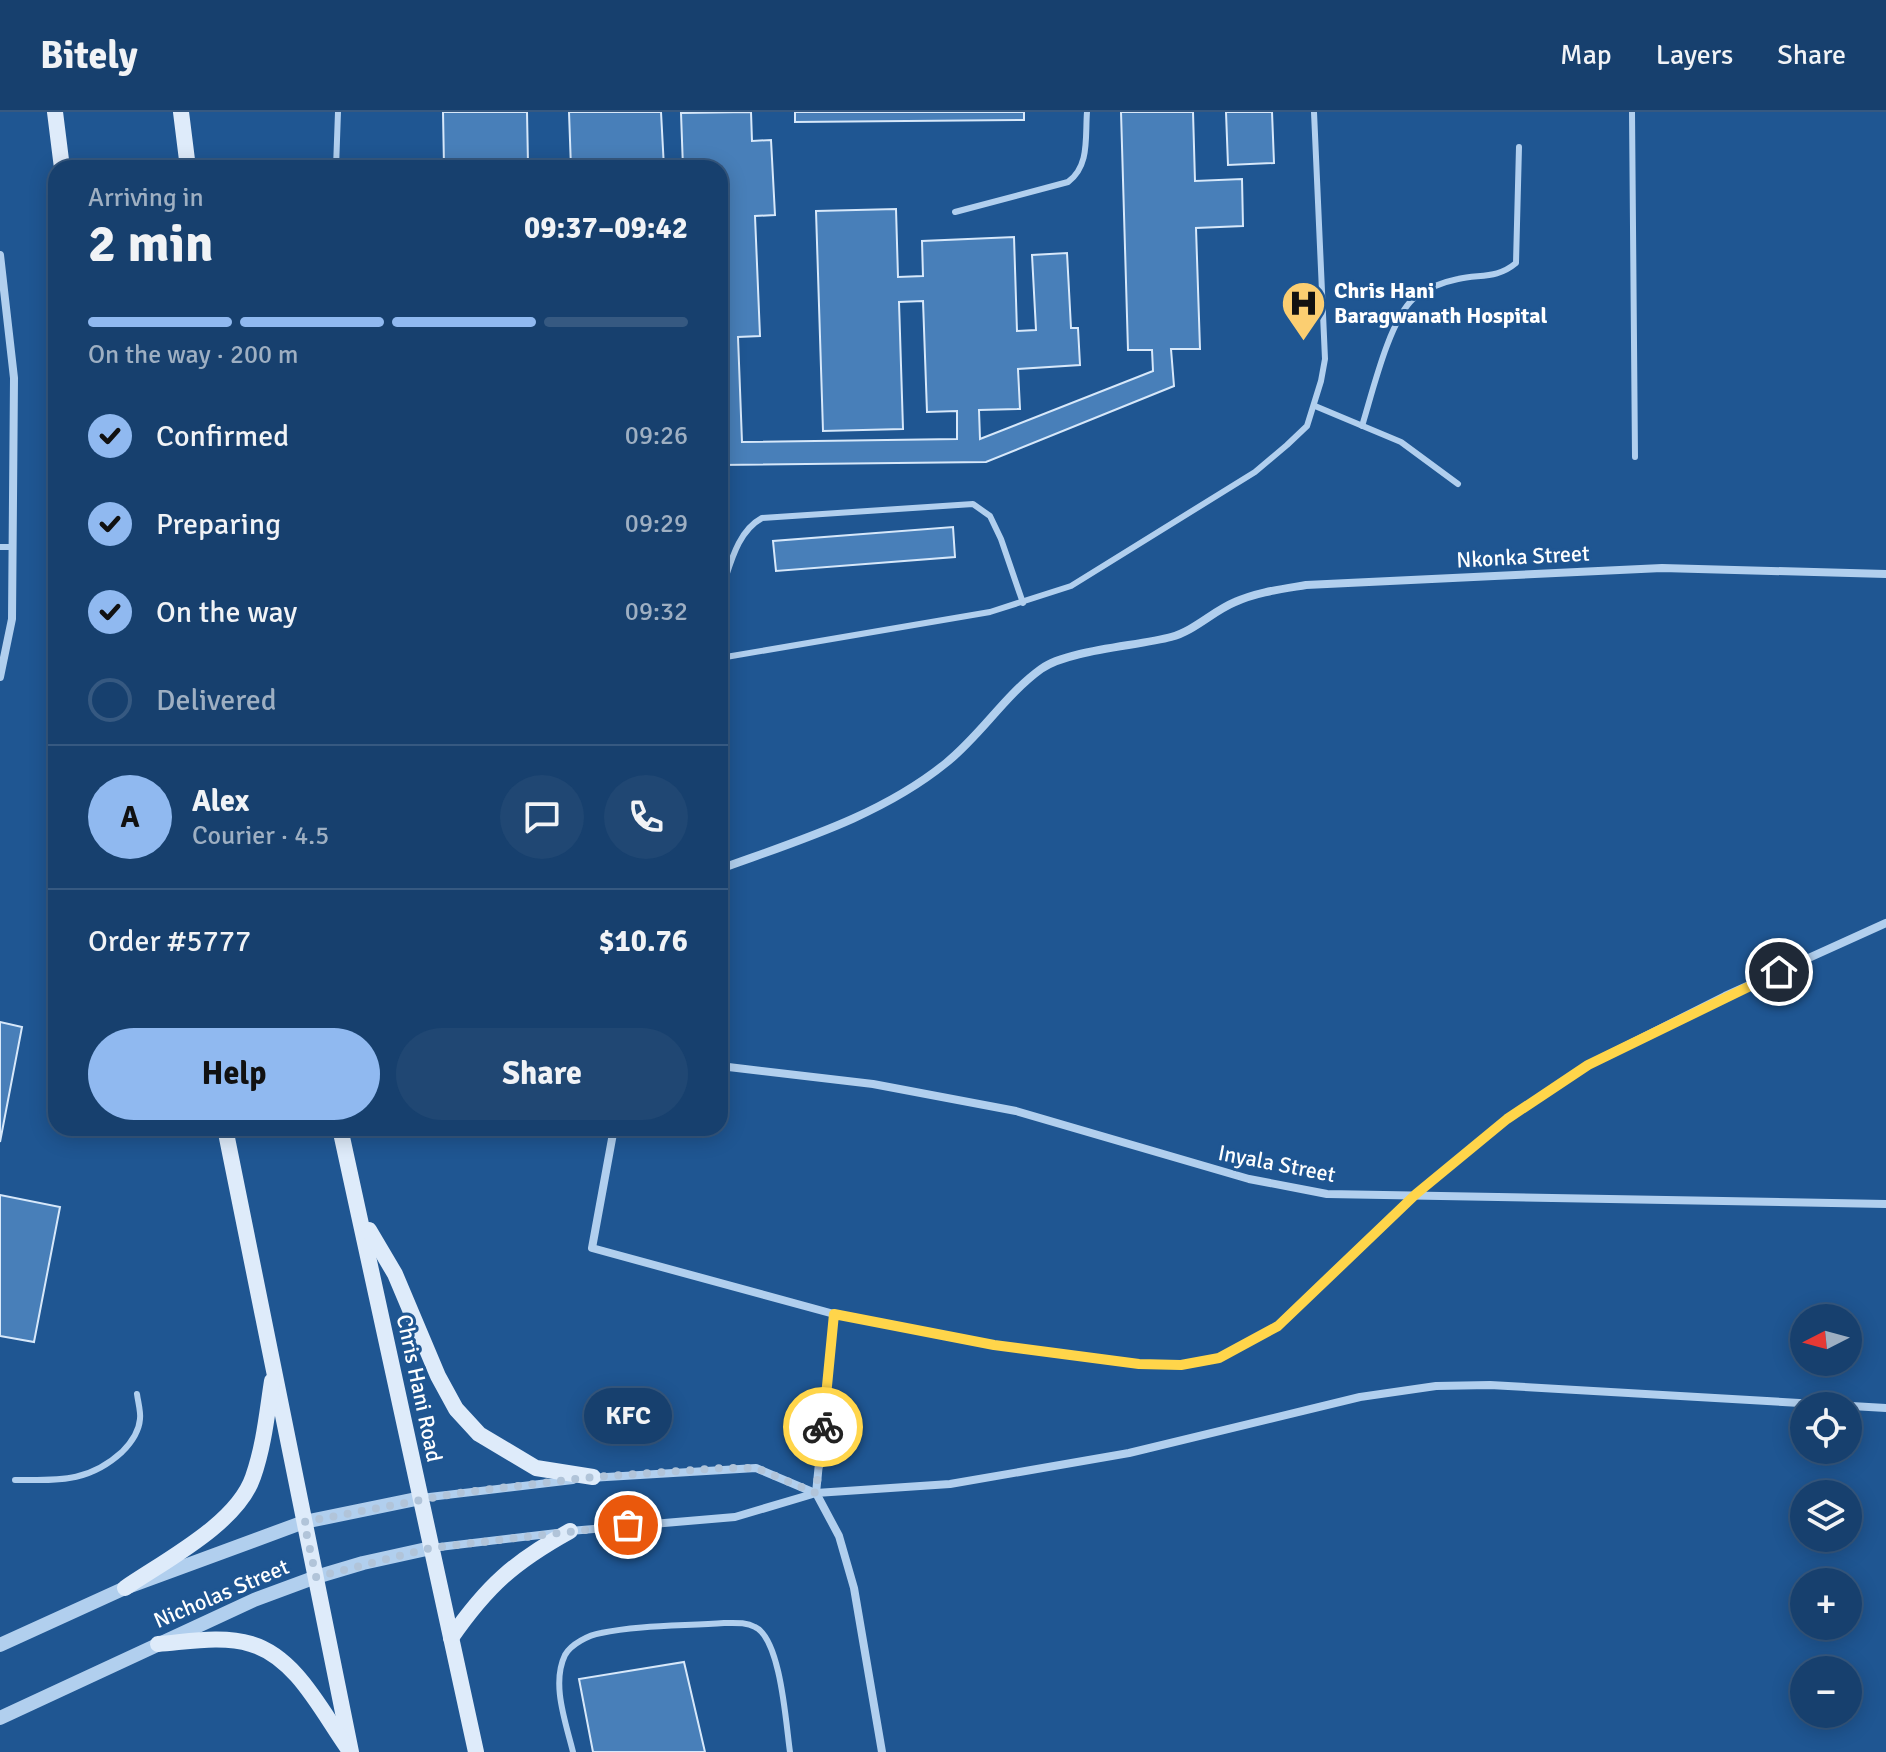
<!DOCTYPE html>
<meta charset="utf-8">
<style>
body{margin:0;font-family:Signika,sans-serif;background:#204773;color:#f1f3f6;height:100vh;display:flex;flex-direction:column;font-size:30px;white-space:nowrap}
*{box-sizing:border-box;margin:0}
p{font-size:26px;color:#9eafc2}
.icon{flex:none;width:44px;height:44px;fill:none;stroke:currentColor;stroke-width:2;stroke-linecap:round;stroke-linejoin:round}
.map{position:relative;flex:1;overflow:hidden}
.side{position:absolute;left:48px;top:48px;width:680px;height:976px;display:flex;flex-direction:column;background:#17406e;border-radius:24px;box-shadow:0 4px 20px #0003,0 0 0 2px #365981}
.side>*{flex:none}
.needle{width:52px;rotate:264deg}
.tools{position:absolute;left:1790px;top:1192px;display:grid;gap:16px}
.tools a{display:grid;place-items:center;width:72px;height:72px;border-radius:50%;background:#17406e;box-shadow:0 4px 20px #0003,0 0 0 2px #365981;font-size:40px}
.pin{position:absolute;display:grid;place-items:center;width:68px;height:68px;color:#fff;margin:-34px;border:4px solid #fff;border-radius:50%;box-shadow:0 2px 8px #0007}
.courier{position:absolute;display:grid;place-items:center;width:80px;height:80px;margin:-40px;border:6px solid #ffd54a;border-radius:50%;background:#fff;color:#222;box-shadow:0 2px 10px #0007}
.bubble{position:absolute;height:56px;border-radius:28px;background:#17406e;box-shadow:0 4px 20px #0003,0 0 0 2px #365981;font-size:26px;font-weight:700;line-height:56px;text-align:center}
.headline em{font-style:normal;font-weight:700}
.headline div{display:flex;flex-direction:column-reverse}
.headline{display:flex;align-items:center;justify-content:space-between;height:136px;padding:0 40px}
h1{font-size:52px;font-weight:700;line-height:60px}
.bar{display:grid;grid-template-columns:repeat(4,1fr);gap:12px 8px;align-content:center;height:96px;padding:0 40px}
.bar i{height:10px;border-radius:6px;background:#365981}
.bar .current{background:#90b9f0}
.bar p{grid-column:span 4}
.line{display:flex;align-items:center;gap:20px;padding:0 40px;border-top:2px solid #365981}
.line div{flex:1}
.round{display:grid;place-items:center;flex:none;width:84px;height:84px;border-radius:42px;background:#204773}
ol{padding:0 40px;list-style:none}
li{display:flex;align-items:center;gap:24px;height:88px}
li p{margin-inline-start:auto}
li .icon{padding:8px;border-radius:50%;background:#90b9f0;color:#111;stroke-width:4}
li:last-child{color:#9eafc2}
li i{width:44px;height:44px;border:4px solid #365981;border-radius:50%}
.cta{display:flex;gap:16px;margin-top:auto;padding:16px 40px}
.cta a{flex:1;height:92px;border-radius:48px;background:#90b9f0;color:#111;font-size:32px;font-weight:700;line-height:92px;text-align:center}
.cta a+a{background:#204773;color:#f1f3f6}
header{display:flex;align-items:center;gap:48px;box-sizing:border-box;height:112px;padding:0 40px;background:#17406e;border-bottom:2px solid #365981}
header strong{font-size:38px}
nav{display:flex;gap:44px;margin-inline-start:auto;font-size:28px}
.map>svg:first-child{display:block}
</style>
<header>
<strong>Bitely</strong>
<nav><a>Map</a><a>Layers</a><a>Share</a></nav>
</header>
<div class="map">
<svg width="1886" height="1640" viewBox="0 0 1886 1640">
<rect width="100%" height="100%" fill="#1f5692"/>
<!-- building -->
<g fill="#487fb9" stroke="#d7e8fa" stroke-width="2">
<polygon points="443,0 527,0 528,52 522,52 522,56 444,54"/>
<polygon points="569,0 661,0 664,56 571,56"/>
<polygon points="751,0 752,29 771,28 775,103 755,104 760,224 738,225 742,330 957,327 957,299 927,300 923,189 899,190 903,317 823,319 816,99 896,97 898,165 923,164 922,129 1014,125 1017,219 1036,218 1032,143 1067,141 1071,216 1078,216 1080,253 1018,257 1020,297 979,298 980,327 1153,259 1152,238 1128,238 1121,0 1193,0 1195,69 1242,67 1243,114 1196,116 1200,237 1171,237 1174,274 986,350 720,353 720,56 683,56 681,1"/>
<polygon points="795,0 1024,0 1024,8 795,10"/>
<polygon points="1226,0 1272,0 1274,51 1228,53"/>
<polygon points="953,415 955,445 776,459 773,429"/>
<polygon points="0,910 22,915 0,1030"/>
<polygon points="0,1083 60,1095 34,1230 0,1224"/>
<polygon points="684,1550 705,1640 593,1640 579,1567"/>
</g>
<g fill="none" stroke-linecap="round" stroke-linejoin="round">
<!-- service -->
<g stroke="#b1cfee" stroke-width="6">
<polyline points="1632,0 1635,345"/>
<polyline points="336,56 338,0"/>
<path d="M955,100L1068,70C1090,54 1085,25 1087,0"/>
<polyline points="1315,294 1401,330 1458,372"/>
<path d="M1362,314C1372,282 1389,209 1413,187C1424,177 1443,170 1458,167C1480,162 1497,167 1516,151L1519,35"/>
<polyline points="0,435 13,435"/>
<path d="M720,482C730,455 736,420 762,406L973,392L990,404L1001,427L1023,491"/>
<polyline points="720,546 990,500 1071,474 1255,360 1287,333 1307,314 1321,269 1325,247 1314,0"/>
<path d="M15,1368C58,1368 88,1371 122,1340C131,1331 139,1320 140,1307C141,1300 138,1290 137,1282"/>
<path d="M573,1640C566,1611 551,1572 565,1543C571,1532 589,1523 601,1521C638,1513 685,1514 724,1511C735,1511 746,1510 755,1515C781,1527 786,1613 790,1640"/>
</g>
<!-- minor -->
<g stroke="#b1cfee" stroke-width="8">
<polyline points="0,143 14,266 12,507 0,565"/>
<path d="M720,757C797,729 881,704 946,651C981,623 1005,583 1041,557C1067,538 1138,534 1171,525C1194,519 1213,499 1235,490C1257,480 1282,477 1306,473L1662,456L1886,462"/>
<polyline points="720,954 873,972 1016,999 1249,1067 1327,1082 1886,1092"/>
<polyline points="614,1016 592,1136 834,1202 994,1233 1139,1252 1181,1253 1219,1246 1278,1214 1416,1082 1507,1007 1588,953 1725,884 1886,811"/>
<polyline points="834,1202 816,1381 839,1424 854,1476 882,1640"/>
<polyline points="590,1366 756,1356 815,1381"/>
<polyline points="421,1386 573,1368"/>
<polyline points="570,1419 735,1405 816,1381 950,1372 1129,1341 1360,1285 1436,1274 1490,1273 1886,1296"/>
<polyline points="431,1436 557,1421"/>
</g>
<!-- tertiary -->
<g stroke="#b1cfee" stroke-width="14">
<polyline points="0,1533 125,1476 304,1410 421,1386"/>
<polyline points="0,1606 254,1488 316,1465 363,1451 431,1436"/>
</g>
<!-- secondary -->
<g stroke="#deebfa" stroke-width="16">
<polyline points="55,0 62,56"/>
<polyline points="181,0 188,56"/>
<polyline points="225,1016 351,1640"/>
<polyline points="340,1016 476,1640"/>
<polyline points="369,1118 395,1162 438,1264 456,1297 479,1322 536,1356 593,1365"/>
<path d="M125,1476C164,1449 237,1412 253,1365C264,1334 267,1301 272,1269"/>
<path d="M451,1526C487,1474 514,1450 570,1419"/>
<path d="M158,1532C187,1530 222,1523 251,1532C296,1545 322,1600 347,1635"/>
</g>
</g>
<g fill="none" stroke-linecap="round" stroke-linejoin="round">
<!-- done -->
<polyline stroke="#b1c4d9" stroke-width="8" stroke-dasharray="0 14.4" points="628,1413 431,1436 316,1465 304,1410 458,1381 593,1365 722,1356 756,1356 816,1381 823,1315"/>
<!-- route -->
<polyline stroke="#ffd54a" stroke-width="10" points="823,1315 834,1202 994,1233 1139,1252 1181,1253 1219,1246 1278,1214 1416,1082 1507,1007 1588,953 1779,860"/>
</g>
<!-- icons -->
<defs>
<symbol id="hospital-pin" viewBox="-11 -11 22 30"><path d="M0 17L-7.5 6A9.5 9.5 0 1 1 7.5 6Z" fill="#fbce71" stroke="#1f5692"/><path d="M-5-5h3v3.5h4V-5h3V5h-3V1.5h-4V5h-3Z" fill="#111"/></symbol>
</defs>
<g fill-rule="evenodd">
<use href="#hospital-pin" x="1278" y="166" width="51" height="69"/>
</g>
<g text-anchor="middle" stroke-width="6" stroke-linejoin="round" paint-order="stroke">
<!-- poi labels -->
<g font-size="22" font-weight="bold" fill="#fff" stroke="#1f5692" text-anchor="start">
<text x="1334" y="186">Chris Hani<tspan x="1334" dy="25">Baragwanath Hospital</tspan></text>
</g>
<!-- street labels -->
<g font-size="22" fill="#fff" stroke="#1f5692">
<text transform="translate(1523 444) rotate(-3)" y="8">Nkonka Street</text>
<text transform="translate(1277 1051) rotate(11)" y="8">Inyala Street</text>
<text transform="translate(420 1276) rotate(78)" y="8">Chris Hani Road</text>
<text transform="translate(221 1481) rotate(-23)" y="8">Nicholas Street</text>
</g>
</g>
</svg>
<div class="tools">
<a><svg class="needle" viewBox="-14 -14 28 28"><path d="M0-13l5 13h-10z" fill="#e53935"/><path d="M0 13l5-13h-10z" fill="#9eafc2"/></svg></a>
<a><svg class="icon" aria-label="locate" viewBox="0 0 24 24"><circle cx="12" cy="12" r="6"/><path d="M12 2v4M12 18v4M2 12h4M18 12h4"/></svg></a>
<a><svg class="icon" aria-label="layers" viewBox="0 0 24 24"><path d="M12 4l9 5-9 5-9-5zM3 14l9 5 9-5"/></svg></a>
<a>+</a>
<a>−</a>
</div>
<div class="pin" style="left:628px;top:1413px;background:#ea580c"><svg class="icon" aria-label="bag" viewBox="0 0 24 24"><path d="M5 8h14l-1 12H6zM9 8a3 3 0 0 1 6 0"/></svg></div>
<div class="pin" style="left:1779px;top:860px;background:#1f2937"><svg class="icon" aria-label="home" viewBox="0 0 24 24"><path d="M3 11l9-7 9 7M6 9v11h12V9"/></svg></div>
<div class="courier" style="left:823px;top:1315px"><svg class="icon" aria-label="bike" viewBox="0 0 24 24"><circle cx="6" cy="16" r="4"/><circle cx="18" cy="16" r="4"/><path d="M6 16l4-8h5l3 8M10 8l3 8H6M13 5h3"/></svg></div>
<div class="bubble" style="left:584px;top:1276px;width:88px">KFC</div>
<section class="side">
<div class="headline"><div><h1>2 min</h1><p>Arriving in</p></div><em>09:37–09:42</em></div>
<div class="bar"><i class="current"></i><i class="current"></i><i class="current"></i><i></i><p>On the way · 200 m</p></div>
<ol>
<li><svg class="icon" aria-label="check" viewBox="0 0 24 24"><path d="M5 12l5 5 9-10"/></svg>Confirmed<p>09:26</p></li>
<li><svg class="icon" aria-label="check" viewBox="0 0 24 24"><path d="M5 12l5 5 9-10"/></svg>Preparing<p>09:29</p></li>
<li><svg class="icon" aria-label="check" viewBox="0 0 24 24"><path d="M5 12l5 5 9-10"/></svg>On the way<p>09:32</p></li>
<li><i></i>Delivered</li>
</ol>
<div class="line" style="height:144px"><b class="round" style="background:#90b9f0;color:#111">A</b><div><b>Alex</b><p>Courier · 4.5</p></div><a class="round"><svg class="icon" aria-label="chat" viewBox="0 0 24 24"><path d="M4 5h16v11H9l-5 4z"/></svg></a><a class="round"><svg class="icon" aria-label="phone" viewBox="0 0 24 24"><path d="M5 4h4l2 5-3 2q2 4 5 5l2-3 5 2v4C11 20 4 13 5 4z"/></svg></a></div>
<div class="line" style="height:104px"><div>Order #5777</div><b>$10.76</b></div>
<div class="cta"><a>Help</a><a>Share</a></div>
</section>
</div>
